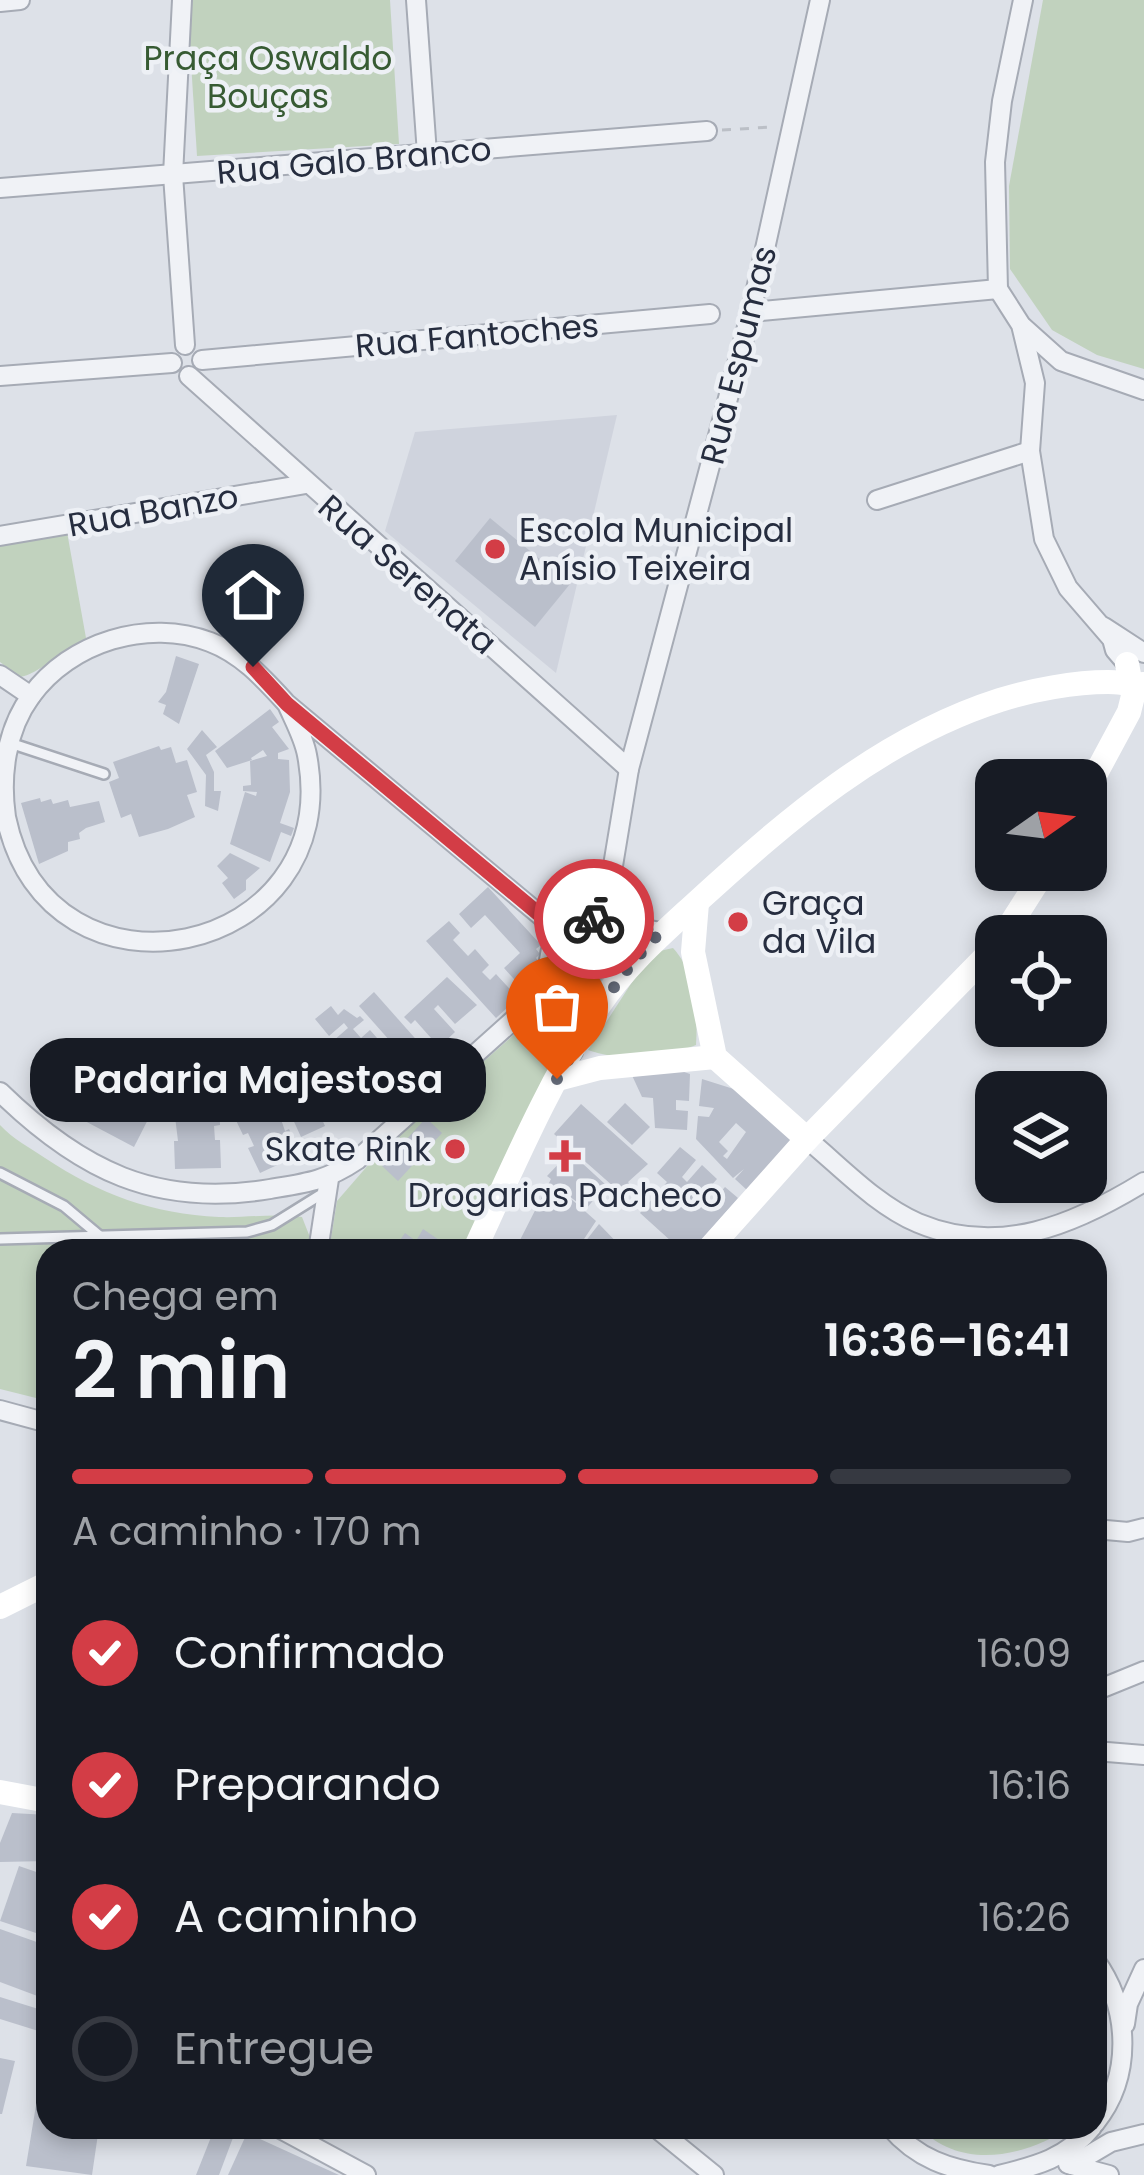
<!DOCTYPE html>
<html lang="pt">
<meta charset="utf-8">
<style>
body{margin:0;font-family:Poppins,sans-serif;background:#242831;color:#f1f3f6;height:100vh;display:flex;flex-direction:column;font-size:45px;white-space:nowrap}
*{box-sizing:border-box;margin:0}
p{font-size:39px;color:#9ea1a6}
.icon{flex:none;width:66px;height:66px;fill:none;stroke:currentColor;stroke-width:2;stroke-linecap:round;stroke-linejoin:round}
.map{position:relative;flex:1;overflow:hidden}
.sheet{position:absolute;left:36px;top:1239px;width:1071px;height:900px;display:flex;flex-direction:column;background:#171b24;border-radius:36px;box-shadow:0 6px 18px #0003}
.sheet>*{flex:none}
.needle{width:78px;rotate:76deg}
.tools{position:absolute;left:975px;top:759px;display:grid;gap:24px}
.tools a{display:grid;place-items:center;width:132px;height:132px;border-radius:24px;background:#171b24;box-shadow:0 6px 18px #0003;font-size:60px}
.pin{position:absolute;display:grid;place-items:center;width:102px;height:102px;color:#fff;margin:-123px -51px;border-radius:50% 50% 50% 0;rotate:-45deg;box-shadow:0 0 12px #0007}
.pin .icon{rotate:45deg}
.courier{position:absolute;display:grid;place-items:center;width:120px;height:120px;margin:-60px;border:9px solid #d33d46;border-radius:50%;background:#fff;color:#222;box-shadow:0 3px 15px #0007}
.bubble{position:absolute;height:84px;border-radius:36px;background:#171b24;box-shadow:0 6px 18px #0003;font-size:39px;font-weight:600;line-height:84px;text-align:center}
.overview em{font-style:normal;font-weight:600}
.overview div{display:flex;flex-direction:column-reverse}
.overview{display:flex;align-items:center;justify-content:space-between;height:204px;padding:0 36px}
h1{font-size:78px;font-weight:600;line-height:90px}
.bar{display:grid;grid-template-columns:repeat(4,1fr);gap:18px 12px;align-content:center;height:144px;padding:0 36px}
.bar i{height:15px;border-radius:9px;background:#363941}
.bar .selected{background:#d33d46}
.bar p{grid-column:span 4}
ol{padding:0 36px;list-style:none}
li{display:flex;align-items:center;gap:36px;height:132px}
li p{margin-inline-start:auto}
li .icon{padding:12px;border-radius:50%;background:#d33d46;color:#fff;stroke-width:4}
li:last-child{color:#9ea1a6}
li i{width:66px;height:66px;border:6px solid #363941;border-radius:50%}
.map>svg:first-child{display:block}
</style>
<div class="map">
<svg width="1144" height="2175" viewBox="0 0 1144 2175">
<rect width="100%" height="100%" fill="#dde1e8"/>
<!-- built -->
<polygon fill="#cfd3dd" points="617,415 556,673 385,531 415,432"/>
<!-- green -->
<g fill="#c1d2be">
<polygon points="187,0 390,0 399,144 197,156"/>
<polygon points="1043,0 1144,0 1144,369 1097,355 1052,330 1010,269 1009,186"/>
<path d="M67,532L86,638C67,648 37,675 20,677L0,662V544Z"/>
<path d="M602,930L625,949L581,1006C560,988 558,972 559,945L577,932Z"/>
<path d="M673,948C696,973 698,1012 696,1045C663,1058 622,1062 588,1050L651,953Z"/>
<polygon points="550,1003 568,1048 469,1251 329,1251 337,1201 376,1156"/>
<path d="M0,1125C13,1139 30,1148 45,1158C99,1194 153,1214 219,1217C247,1218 273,1213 302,1217L313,1245L311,1251H48V1401L0,1389Z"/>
<path d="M919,2127H1071C1026,2156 962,2172 919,2127Z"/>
</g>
<!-- building -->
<g fill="#babfcb" fill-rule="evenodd">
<polygon points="490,518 570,584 535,627 455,561"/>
<polygon points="176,656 199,664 179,724 163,714 166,705 158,702 166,692"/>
<polygon points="270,709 279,722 272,727 289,749 278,753 278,759 289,760 290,792 280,823 294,828 291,836 281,832 270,862 230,844 245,792 256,796 257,792 243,791 243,786 251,785 250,761 267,756 263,750 251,758 252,760 227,768 215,751"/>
<polygon points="202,730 217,747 206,755 214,772 214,791 221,791 218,811 205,806 206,775 187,749"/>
<polygon points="159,746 161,750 171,747 176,763 187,760 197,792 187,795 195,817 168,829 139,837 131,814 121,818 109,782 119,778 113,762"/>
<polygon points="40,798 41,802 51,799 53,804 68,800 70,807 99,801 105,822 86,828 79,833 80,839 68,842 68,851 39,864 21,803"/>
<polygon points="230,853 260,868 246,880 246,890 234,899 222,883 228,878 217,866"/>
<polygon points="488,887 541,945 536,949 540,954 536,958 541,964 536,968 540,972 523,989 504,968 520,953 485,915 471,928 459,914"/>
<polygon points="449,921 460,933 453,940 468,956 475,949 489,965 482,972 490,980 496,974 518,998 496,1018 426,941"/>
<polygon points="447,977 477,1005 455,1024 438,1005 434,1009 455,1032 435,1051 427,1042 431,1038 415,1020 411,1024 404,1017"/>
<polygon points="374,992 445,1072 430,1086 359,1006"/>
<polygon points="331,1006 338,1015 344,1009 357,1018 360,1016 364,1020 353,1029 361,1038 370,1030 377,1038 350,1061 333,1041 348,1028 344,1023 329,1036 315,1019"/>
<polygon points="337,1049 358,1076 348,1083 356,1092 366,1084 383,1103 362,1119 323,1060"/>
<polygon points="291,1051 325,1126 301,1137 270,1069 266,1071 263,1064"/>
<polygon points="112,1063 163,1090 134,1147 83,1120"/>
<polygon points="678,1070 690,1074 689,1101 676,1100 676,1110 688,1111 687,1130 655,1128 653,1098 642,1097 630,1071"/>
<path d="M702,1079L740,1091L794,1138L748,1191L735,1179L744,1169L733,1178L696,1139L698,1116L709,1117L714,1108L699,1106ZM736,1123L746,1132L727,1159L723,1156L728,1151L719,1142Z"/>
<polygon points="272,1093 285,1131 289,1129 301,1154 260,1173 248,1148 254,1146 248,1133 243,1135 232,1112"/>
<polygon points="219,1099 220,1125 214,1126 215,1140 220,1140 221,1168 175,1169 174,1141 178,1141 173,1100"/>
<polygon points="625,1103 650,1127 632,1145 607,1122"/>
<polygon points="581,1104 648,1164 628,1182 630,1185 622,1194 554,1134"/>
<polygon points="426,1118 442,1133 398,1181 382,1166"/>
<polygon points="680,1147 696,1160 682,1177 687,1182 702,1165 717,1179 702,1196 710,1204 725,1187 738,1198 692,1251 682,1251 640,1213 667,1182 657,1173"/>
<polygon points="570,1152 606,1185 586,1209 560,1189 596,1221 576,1251 519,1251 518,1244 551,1179 547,1176"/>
<polygon points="599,1224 625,1251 578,1251"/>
<polygon points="423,1229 442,1242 436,1251 410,1251 398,1243 405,1233 416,1241"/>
<polygon points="43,1287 48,1287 48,1375 42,1375"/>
<polygon points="12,1813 48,1815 48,1861 0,1862 0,1843"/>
<polygon points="19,1866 48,1876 48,1937 0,1921"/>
<polygon points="0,1929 48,1946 48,2000 0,1982"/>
<polygon points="0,1997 48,2012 48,2034 0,2019"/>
<polygon points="0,2058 15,2061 2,2114 0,2114"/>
<polygon points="39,2087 48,2089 48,2127 99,2127 92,2175 26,2166"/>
<polygon points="215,2127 237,2127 219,2175 196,2175"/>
<polygon points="247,2133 339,2175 228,2175"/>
</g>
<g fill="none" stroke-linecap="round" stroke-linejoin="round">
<defs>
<g id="lane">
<polyline points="7,742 104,774"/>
<polyline points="0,1173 64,1206 101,1237"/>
<polyline points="0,1239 247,1232 272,1225 325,1192"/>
</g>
<g id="street">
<polyline points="182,0 173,175 185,345"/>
<polyline points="416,0 427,154"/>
<polyline points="1023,0 1002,101 995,162 998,289 1021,325 1035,383 1030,451 1044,539 1068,588 1112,639 1115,650 1127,664"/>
<polyline points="0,2 20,0"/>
<polyline points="0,188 707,131"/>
<polyline points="751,312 998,289"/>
<polyline points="1023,327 1061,361 1144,390"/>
<polyline points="202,360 710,314"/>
<polyline points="0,376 172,363"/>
<polyline points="189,376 629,769"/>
<polyline points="877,500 1030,451"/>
<polyline points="0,536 306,484"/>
<polyline points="1104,627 1144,653"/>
<polyline points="0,675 31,696"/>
<path d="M287,704C294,720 304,738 307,755C346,958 48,1020 6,817C0,776 6,730 31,696C70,642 148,618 210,642C242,654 264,679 287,704L558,930"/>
<polyline points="604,920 629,769 751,312 820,0"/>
<path d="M573,1052C554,1006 536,979 558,930L588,919L661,932"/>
<path d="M0,1092C80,1170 156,1208 270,1189C306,1183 326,1181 357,1160L548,989"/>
<path d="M807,1139C841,1167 876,1205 918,1223C999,1257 1074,1225 1144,1182"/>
<polyline points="318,1251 329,1179"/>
<polyline points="0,1410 48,1423"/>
<polyline points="1095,1529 1128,1532 1144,1528"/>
<polyline points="1095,1691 1144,1671"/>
<polyline points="1095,1751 1144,1755"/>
<path d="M1095,1960C1130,2008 1133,2076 1095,2123"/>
<polyline points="1125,2024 1128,2004 1144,1969"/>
<polyline points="277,2127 366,2175"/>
<polyline points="655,2127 714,2175"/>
<path d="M890,2127C917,2159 949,2169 989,2175"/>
<polyline points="1068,2164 1109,2175"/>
<polyline points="1072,2165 1111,2142 1144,2134"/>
<path d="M999,2175C1036,2166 1067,2158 1092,2127"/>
</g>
</defs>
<!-- lane casing -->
<use href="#lane" stroke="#a6abb5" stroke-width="14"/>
<!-- street casing -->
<use href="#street" stroke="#a6abb5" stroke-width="22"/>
<!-- path -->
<polyline stroke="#bbbfc6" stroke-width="3" stroke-dasharray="9 9" stroke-linecap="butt" points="722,130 772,127"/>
<!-- lane -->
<use href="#lane" stroke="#f0f2f6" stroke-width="9"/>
<!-- street -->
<use href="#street" stroke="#f0f2f6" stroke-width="18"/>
<!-- secondary -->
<g stroke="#fff" stroke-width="24">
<polyline points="1086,792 1129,712 1133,696 1127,664"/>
<polyline points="697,903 693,952 715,1057 807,1139"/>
<polyline points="1003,936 1045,870"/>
<polyline points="558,1079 600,1068 715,1057"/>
<path d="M474,1251C512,1169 549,1082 598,1007C627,964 661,935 698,901C788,819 881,738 1000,700C1031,690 1075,682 1108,682C1120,682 1131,685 1144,684"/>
<polyline points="707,1251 807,1139 996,946"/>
<polyline points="0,1607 48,1583"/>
<polyline points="0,1792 48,1801"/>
</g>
</g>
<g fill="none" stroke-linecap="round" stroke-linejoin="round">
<!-- done -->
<path stroke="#666c7a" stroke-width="12" stroke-dasharray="0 21.6" d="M557,1079C588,1026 616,976 661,932L594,919"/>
<!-- route -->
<polyline stroke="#d33d46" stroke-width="15" points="253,667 287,704 558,930 574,921 594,919"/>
</g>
<!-- markers -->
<g fill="#d33d46" stroke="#edf0f5" stroke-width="4.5">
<circle cx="495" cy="549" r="12"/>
<circle cx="738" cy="922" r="12"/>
<circle cx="455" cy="1149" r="12"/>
<path d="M559 1138h12v12h12v12h-12v12h-12v-12h-12v-12h12z"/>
</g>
<g text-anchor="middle" stroke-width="9" stroke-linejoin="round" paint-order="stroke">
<!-- park labels -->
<g font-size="33" fill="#375b33" stroke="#edf0f5">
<text x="268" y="70">Praça Oswaldo<tspan x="268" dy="38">Bouças</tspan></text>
</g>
<!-- street labels -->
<g font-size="33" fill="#262d3f" stroke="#edf0f5">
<text transform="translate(354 160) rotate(-5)" y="12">Rua Galo Branco</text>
<text transform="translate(477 335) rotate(-5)" y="12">Rua Fantoches</text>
<text transform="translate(738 355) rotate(-76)" y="12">Rua Espumas</text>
<text transform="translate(153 510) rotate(-10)" y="12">Rua Banzo</text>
<text transform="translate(408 574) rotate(41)" y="12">Rua Serenata</text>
</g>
<!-- poi labels -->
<g font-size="33" fill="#262d3f" stroke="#edf0f5" text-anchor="start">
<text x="519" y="542">Escola Municipal<tspan x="519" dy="38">Anísio Teixeira</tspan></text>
<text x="762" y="915">Graça<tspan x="762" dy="38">da Vila</tspan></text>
<text x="431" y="1161" text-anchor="end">Skate Rink</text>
<text x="565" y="1207" text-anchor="middle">Drogarias Pacheco</text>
</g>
</g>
</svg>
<div class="tools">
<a><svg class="needle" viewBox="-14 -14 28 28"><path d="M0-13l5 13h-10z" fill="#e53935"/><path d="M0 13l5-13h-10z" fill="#9ea1a6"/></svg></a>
<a><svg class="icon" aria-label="locate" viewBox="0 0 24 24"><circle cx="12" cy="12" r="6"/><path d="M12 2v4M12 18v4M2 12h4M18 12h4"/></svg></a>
<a><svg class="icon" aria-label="layers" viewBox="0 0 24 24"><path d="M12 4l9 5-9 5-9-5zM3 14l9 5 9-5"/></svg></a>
</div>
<div class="pin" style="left:557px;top:1079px;background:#ea580c"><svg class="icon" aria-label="bag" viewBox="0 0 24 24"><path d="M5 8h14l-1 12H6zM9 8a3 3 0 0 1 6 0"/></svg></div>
<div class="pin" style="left:253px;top:667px;background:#1f2937"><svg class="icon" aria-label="home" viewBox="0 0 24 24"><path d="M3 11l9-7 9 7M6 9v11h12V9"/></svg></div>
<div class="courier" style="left:594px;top:919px"><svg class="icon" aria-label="bike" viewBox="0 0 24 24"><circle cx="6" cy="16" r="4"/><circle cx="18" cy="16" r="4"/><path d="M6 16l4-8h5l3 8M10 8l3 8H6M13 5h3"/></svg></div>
<div class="bubble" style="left:30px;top:1038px;width:456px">Padaria Majestosa</div>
<section class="sheet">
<div class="overview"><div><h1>2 min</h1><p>Chega em</p></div><em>16:36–16:41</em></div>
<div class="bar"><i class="selected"></i><i class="selected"></i><i class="selected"></i><i></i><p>A caminho · 170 m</p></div>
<ol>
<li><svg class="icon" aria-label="check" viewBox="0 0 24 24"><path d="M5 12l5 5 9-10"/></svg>Confirmado<p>16:09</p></li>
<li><svg class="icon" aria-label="check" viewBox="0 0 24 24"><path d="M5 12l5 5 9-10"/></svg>Preparando<p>16:16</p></li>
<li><svg class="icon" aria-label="check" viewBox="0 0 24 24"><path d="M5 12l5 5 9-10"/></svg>A caminho<p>16:26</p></li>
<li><i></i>Entregue</li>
</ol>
</section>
</div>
